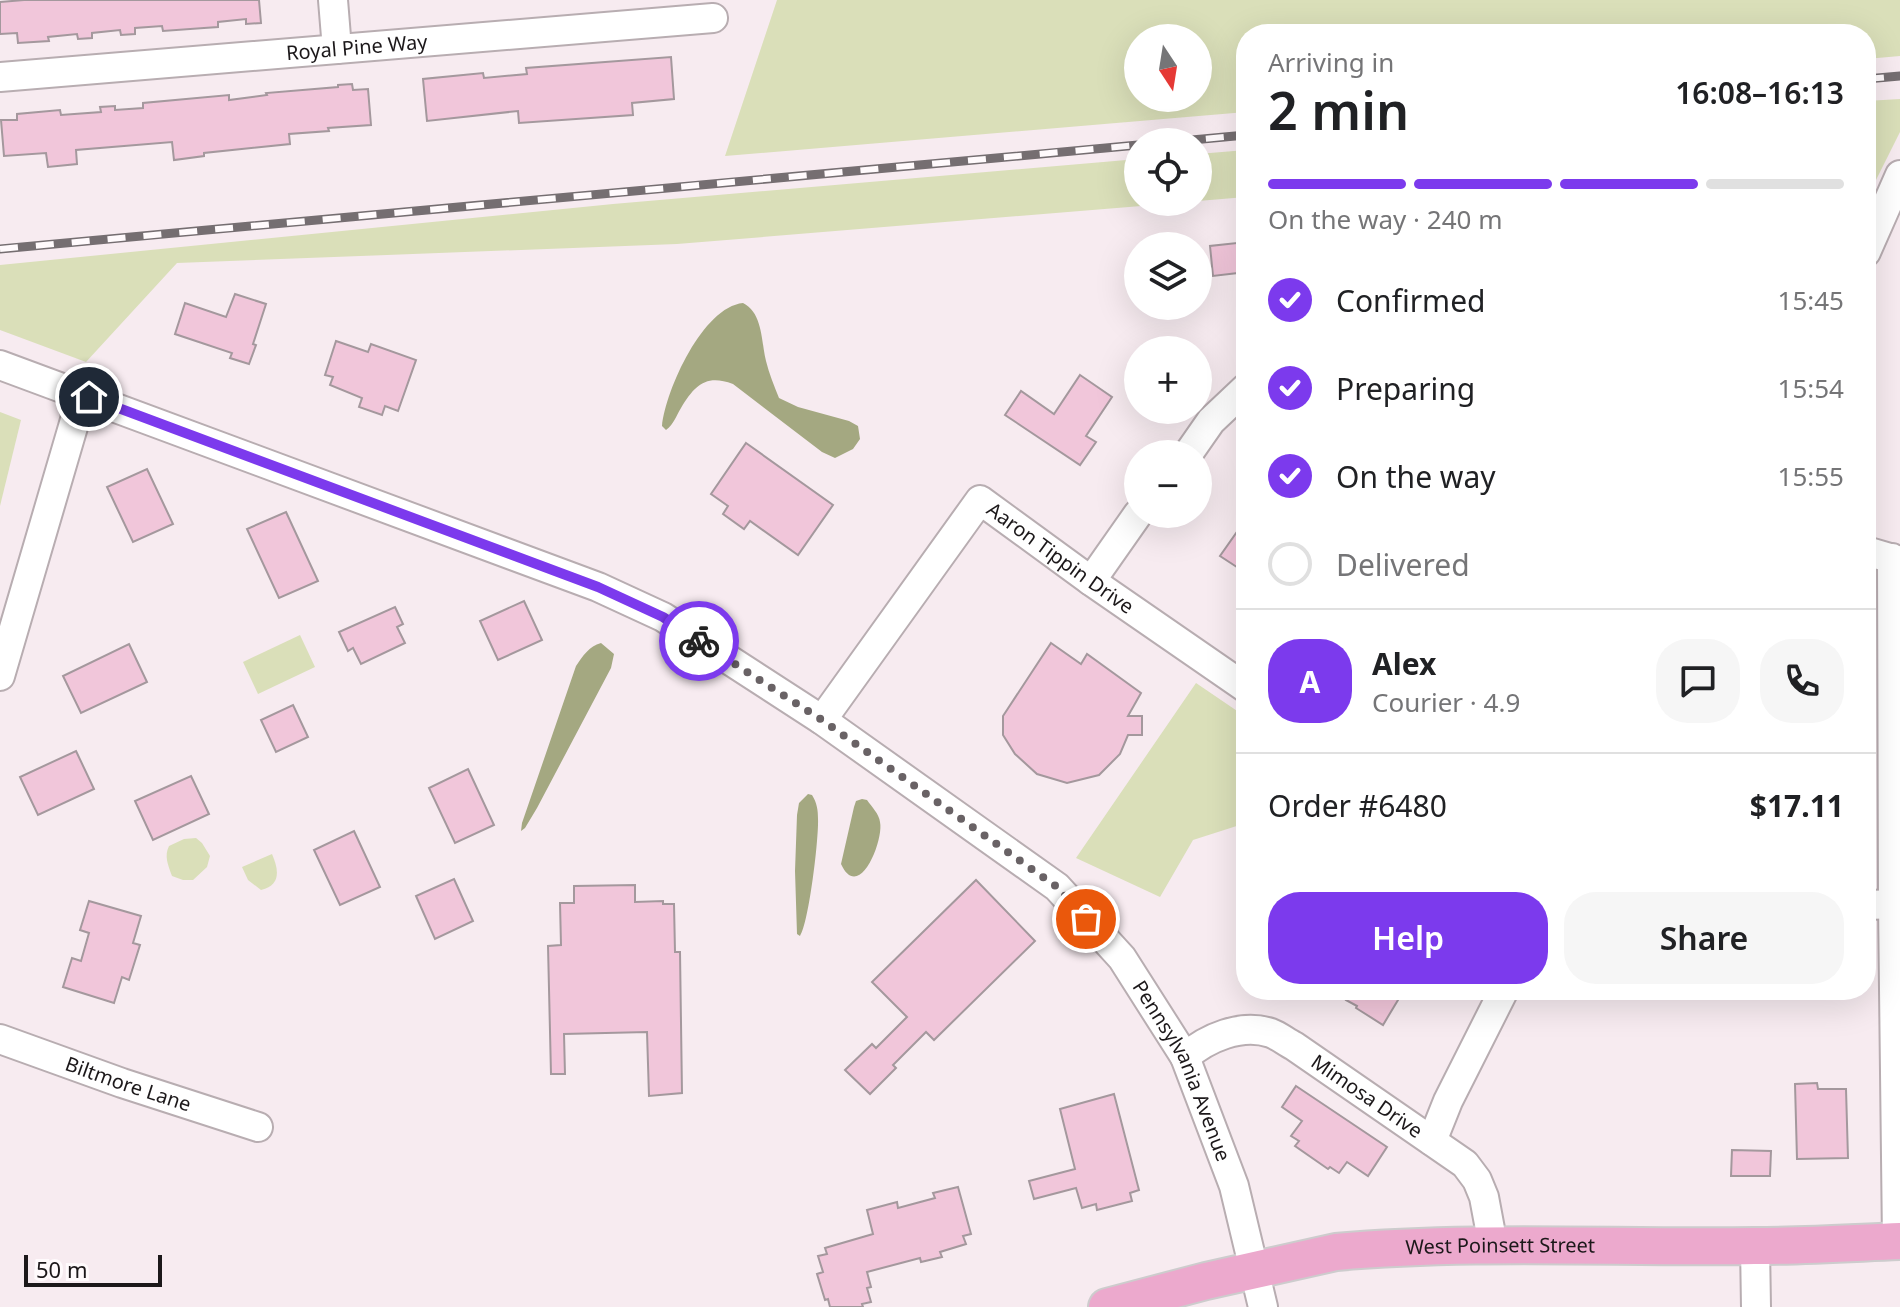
<!DOCTYPE html>
<meta charset="utf-8">
<style>
body{margin:0;font-family:"Noto Sans",sans-serif;background:#f6f6f6;color:#202124;height:100vh;display:flex;flex-direction:column;font-size:30px;white-space:nowrap}
*{box-sizing:border-box;margin:0}
p{font-size:26px;color:#757577}
.icon{flex:none;width:44px;height:44px;fill:none;stroke:currentColor;stroke-width:2;stroke-linecap:round;stroke-linejoin:round}
.map{position:relative;flex:1;overflow:hidden}
.details{position:absolute;left:1236px;top:24px;width:640px;height:976px;display:flex;flex-direction:column;background:#fff;border-radius:32px;box-shadow:0 8px 32px #0002}
.details>*{flex:none}
.needle{width:52px;rotate:168deg}
.tools{position:absolute;left:1124px;top:24px;display:grid;gap:16px}
.tools a{display:grid;place-items:center;width:88px;height:88px;border-radius:50%;background:#fff;box-shadow:0 8px 32px #0002;font-size:40px}
.scale{position:absolute;left:24px;bottom:20px;width:138px;box-sizing:border-box;padding-left:8px;border:4px solid #1c181a;border-top:0;font-size:22px;line-height:28px;white-space:nowrap;color:#1c181a;-webkit-text-stroke:6px #fffafc;paint-order:stroke}
.pin{position:absolute;display:grid;place-items:center;width:68px;height:68px;color:#fff;margin:-34px;border:4px solid #fff;border-radius:50%;box-shadow:0 2px 8px #0007}
.courier{position:absolute;display:grid;place-items:center;width:80px;height:80px;margin:-40px;border:6px solid #7c3aed;border-radius:50%;background:#fff;color:#222;box-shadow:0 2px 10px #0007}
.summary em{font-style:normal;font-weight:600}
.summary div{display:flex;flex-direction:column-reverse}
.summary{display:flex;align-items:center;justify-content:space-between;height:136px;padding:0 32px}
h1{font-size:52px;font-weight:600;line-height:60px}
.bar{display:grid;grid-template-columns:repeat(4,1fr);gap:12px 8px;align-content:center;height:96px;padding:0 32px}
.bar i{height:10px;border-radius:6px;background:#e0e0e0}
.bar .active{background:#7c3aed}
.bar p{grid-column:span 4}
.line{display:flex;align-items:center;gap:20px;padding:0 32px;border-top:2px solid #e0e0e0}
.line div{flex:1}
.round{display:grid;place-items:center;flex:none;width:84px;height:84px;border-radius:32px;background:#f6f6f6}
ol{padding:0 32px;list-style:none}
li{display:flex;align-items:center;gap:24px;height:88px}
li p{margin-inline-start:auto}
li .icon{padding:8px;border-radius:50%;background:#7c3aed;color:#fff;stroke-width:4}
li:last-child{color:#757577}
li i{width:44px;height:44px;border:4px solid #e0e0e0;border-radius:50%}
.button{display:flex;gap:16px;margin-top:auto;padding:16px 32px}
.button a{flex:1;height:92px;border-radius:32px;background:#7c3aed;color:#fff;font-size:32px;font-weight:600;line-height:92px;text-align:center}
.button a+a{background:#f6f6f6;color:#202124}
.map>svg:first-child{display:block}
</style>
<div class="map">
<svg width="1900" height="1307" viewBox="0 0 1900 1307">
<rect width="100%" height="100%" fill="#f7ebf0"/>
<!-- green -->
<g fill="#dadfb9" fill-rule="evenodd">
<path d="M777,0H1900V56L1866,59V34H1246V112L725,156ZM1198,38V98H1138V38Z"/>
<polygon points="1900,99 1900,132 1866,200 1866,101"/>
<polygon points="1246,150 1246,197 1198,201 1198,154"/>
<polygon points="1138,159 1138,202 1190,202 677,244 177,263 86,362 0,330 0,265 613,204"/>
<polygon points="0,412 21,420 0,506"/>
<polygon points="300,635 315,667 258,694 243,662"/>
<polygon points="1196,683 1246,717 1246,823 1193,840 1160,897 1076,858"/>
<path d="M196,838L202,843L210,856L207,867L193,880H183L172,876C168,865 164,856 169,846L184,839Z"/>
<path d="M272,854C279,870 281,885 261,890L248,880L242,867Z"/>
</g>
<!-- water -->
<g fill="#a4a881">
<path d="M743,303C763,313 761,341 766,361C769,373 774,386 779,398L798,407L849,421L858,426L860,439L853,449L835,458L822,452L733,384C706,374 695,385 681,408C676,416 674,424 666,430L662,426C666,389 703,307 743,303Z"/>
<path d="M601,643L614,654L611,668L537,808L525,828L521,831L522,823L576,666C583,656 589,646 601,643Z"/>
<path d="M808,794L812,795C817,803 818,810 818,819C819,837 809,923 800,936L797,934L795,871L797,815L799,803Z"/>
<path d="M862,799L867,800C872,807 879,814 880,822C884,840 859,903 841,864L854,807L856,801Z"/>
</g>
<!-- building -->
<g fill="#f1c6da" stroke="#a4989d" stroke-width="2">
<polygon points="24,0 259,0 261,23 246,24 246,19 218,22 218,27 204,28 163,31 162,26 135,28 135,34 121,35 120,30 92,33 92,38 78,39 77,34 48,37 49,41 18,43 17,33 0,34 0,2"/>
<polygon points="671,57 674,99 632,103 633,115 519,123 518,111 427,121 423,79 483,73 484,78 527,74 526,68"/>
<polygon points="352,84 353,90 368,89 371,125 328,128 329,131 289,134 290,144 204,153 204,156 174,160 172,142 76,150 77,164 48,167 46,153 4,156 1,120 17,120 17,114 60,110 61,115 101,112 100,107 115,106 115,110 143,108 143,103 229,95 229,100 267,95 266,93 338,87 338,85"/>
<polygon points="1246,242 1246,272 1213,276 1210,246"/>
<polygon points="235,294 266,304 253,344 256,345 249,364 230,358 232,353 175,334 185,303 226,317"/>
<polygon points="336,341 368,352 371,344 416,360 398,411 385,406 382,415 359,407 362,398 330,385 333,377 325,375"/>
<polygon points="1080,375 1112,397 1086,436 1096,442 1080,465 1005,415 1021,391 1054,414"/>
<polygon points="746,443 833,505 798,555 750,521 744,529 723,514 728,506 711,494"/>
<polygon points="147,469 173,524 133,542 107,487"/>
<polygon points="286,512 318,581 279,598 247,529"/>
<polygon points="1246,519 1246,573 1220,556"/>
<polygon points="524,601 542,640 498,660 480,621"/>
<polygon points="395,607 403,624 397,627 405,643 361,664 353,648 348,651 339,632"/>
<polygon points="1051,643 1081,664 1087,654 1141,693 1128,716 1142,716 1142,735 1128,735 1120,754 1099,775 1067,783 1037,774 1015,754 1003,735 1003,716"/>
<polygon points="129,644 147,682 81,713 63,676"/>
<polygon points="293,705 308,737 276,752 261,720"/>
<polygon points="76,751 94,789 38,815 20,777"/>
<polygon points="468,769 494,825 455,843 429,788"/>
<polygon points="191,776 209,814 153,840 135,801"/>
<polygon points="354,831 380,887 340,905 314,850"/>
<polygon points="454,879 473,921 435,939 416,896"/>
<polygon points="976,880 1035,941 934,1040 926,1032 893,1065 896,1068 870,1094 845,1070 872,1044 876,1048 907,1017 872,982"/>
<polygon points="635,885 635,902 663,901 663,904 674,904 675,952 680,952 682,1093 649,1096 647,1032 564,1034 565,1074 551,1074 548,946 561,945 560,903 574,903 574,886"/>
<polygon points="89,901 141,916 133,943 140,945 129,980 122,977 114,1003 63,987 72,958 81,961 89,933 80,930"/>
<polygon points="1352,990 1393,990 1401,995 1383,1025 1356,1008 1357,1006 1346,1000"/>
<polygon points="1817,1083 1818,1089 1846,1089 1848,1158 1797,1159 1795,1084"/>
<polygon points="1296,1086 1387,1147 1368,1176 1347,1162 1339,1173 1330,1167 1328,1169 1295,1146 1299,1141 1291,1136 1302,1121 1282,1107"/>
<polygon points="1114,1094 1139,1190 1130,1193 1132,1201 1097,1210 1096,1204 1082,1208 1076,1188 1034,1199 1029,1181 1075,1169 1060,1109"/>
<polygon points="1732,1150 1771,1151 1770,1176 1731,1176"/>
<polygon points="958,1187 971,1234 963,1236 966,1244 940,1252 942,1257 921,1262 920,1258 867,1272 871,1287 867,1288 871,1302 862,1304 863,1307 830,1307 828,1299 825,1300 817,1274 823,1272 818,1256 827,1254 825,1248 873,1234 867,1210 897,1202 898,1208 935,1198 933,1193"/>
</g>
<g fill="none" stroke-linecap="round" stroke-linejoin="round">
<defs>
<g id="minor">
<polyline points="333,0 337,49"/>
<path id="s1" d="M0,77L713,18"/>
<polyline points="1866,252 1900,175"/>
<path id="s2" d="M0,365L598,587L663,617L822,720L1057,887L1101,935L1122,958L1185,1057L1234,1186L1263,1307"/>
<polyline points="1188,454 1211,421 1246,388"/>
<polyline points="1866,551 1900,561"/>
<polyline points="1892,558 1893,904 1897,1241"/>
<polyline points="1091,581 1138,514"/>
<polyline points="0,676 75,420 79,393"/>
<path id="s3" d="M822,720L980,500L1091,581L1246,688"/>
<polyline points="1866,905 1900,904"/>
<path id="s4" d="M0,1039L122,1083L258,1127"/>
<path id="s5" d="M1185,1057C1207,1038 1241,1023 1271,1033C1279,1036 1286,1042 1294,1046L1465,1164L1477,1180L1484,1197L1493,1245"/>
<polyline points="1432,1141 1448,1101 1504,990"/>
<polyline points="1755,1246 1756,1307"/>
</g>
<g id="major">
<path id="s6" d="M1107,1307L1206,1281L1336,1252C1475,1240 1615,1248 1754,1246C1803,1246 1851,1243 1900,1241"/>
</g>
</defs>
<!-- minor casing -->
<use href="#minor" stroke="#b8adb1" stroke-width="32"/>
<!-- major casing -->
<use href="#major" stroke="#cdcccd" stroke-width="40"/>
<!-- minor -->
<use href="#minor" stroke="#fff" stroke-width="28"/>
<!-- major -->
<use href="#major" stroke="#eca9cd" stroke-width="36"/>
<defs>
<g id="rail">
<polyline points="1866,79 1900,76"/>
<polyline points="1170,142 1246,135"/>
<polyline points="0,249 1138,145"/>
</g>
</defs>
<!-- rail casing -->
<use href="#rail" stroke="#756e71" stroke-width="9"/>
<!-- rail -->
<use href="#rail" stroke="#fffafc" stroke-width="6" stroke-dasharray="18" stroke-linecap="butt"/>
</g>
<g fill="none" stroke-linecap="round" stroke-linejoin="round">
<!-- done -->
<polyline stroke="#696265" stroke-width="8" stroke-dasharray="0 14.4" points="699,641 822,720 1057,887 1086,919"/>
<!-- route -->
<polyline stroke="#7c3aed" stroke-width="10" points="89,397 598,587 663,617 699,641"/>
</g>
<g text-anchor="middle" stroke-width="8" stroke-linejoin="round" paint-order="stroke">
<!-- street labels -->
<g font-size="20" fill="#1c181a" stroke="#fffafc">
<text dy="7" stroke="none"><textPath href="#s1" startOffset="358">Royal Pine Way</textPath></text>
<text dy="7" stroke="none"><textPath href="#s3" startOffset="370">Aaron Tippin Drive</textPath></text>
<text dy="7" stroke="none"><textPath href="#s2" startOffset="1412">Pennsylvania Avenue</textPath></text>
<text dy="7" stroke="none"><textPath href="#s4" startOffset="136">Biltmore Lane</textPath></text>
<text dy="7" stroke="none"><textPath href="#s5" startOffset="208">Mimosa Drive</textPath></text>
<text dy="7" stroke="none"><textPath href="#s6" startOffset="400">West Poinsett Street</textPath></text>
</g>
</g>
</svg>
<div class="tools">
<a><svg class="needle" viewBox="-14 -14 28 28"><path d="M0-13l5 13h-10z" fill="#e53935"/><path d="M0 13l5-13h-10z" fill="#757577"/></svg></a>
<a><svg class="icon" aria-label="locate" viewBox="0 0 24 24"><circle cx="12" cy="12" r="6"/><path d="M12 2v4M12 18v4M2 12h4M18 12h4"/></svg></a>
<a><svg class="icon" aria-label="layers" viewBox="0 0 24 24"><path d="M12 4l9 5-9 5-9-5zM3 14l9 5 9-5"/></svg></a>
<a>+</a>
<a>−</a>
</div>
<div class="scale">50 m</div>
<div class="pin" style="left:1086px;top:919px;background:#ea580c"><svg class="icon" aria-label="bag" viewBox="0 0 24 24"><path d="M5 8h14l-1 12H6zM9 8a3 3 0 0 1 6 0"/></svg></div>
<div class="pin" style="left:89px;top:397px;background:#1f2937"><svg class="icon" aria-label="home" viewBox="0 0 24 24"><path d="M3 11l9-7 9 7M6 9v11h12V9"/></svg></div>
<div class="courier" style="left:699px;top:641px"><svg class="icon" aria-label="bike" viewBox="0 0 24 24"><circle cx="6" cy="16" r="4"/><circle cx="18" cy="16" r="4"/><path d="M6 16l4-8h5l3 8M10 8l3 8H6M13 5h3"/></svg></div>
<section class="details">
<div class="summary"><div><h1>2 min</h1><p>Arriving in</p></div><em>16:08–16:13</em></div>
<div class="bar"><i class="active"></i><i class="active"></i><i class="active"></i><i></i><p>On the way · 240 m</p></div>
<ol>
<li><svg class="icon" aria-label="check" viewBox="0 0 24 24"><path d="M5 12l5 5 9-10"/></svg>Confirmed<p>15:45</p></li>
<li><svg class="icon" aria-label="check" viewBox="0 0 24 24"><path d="M5 12l5 5 9-10"/></svg>Preparing<p>15:54</p></li>
<li><svg class="icon" aria-label="check" viewBox="0 0 24 24"><path d="M5 12l5 5 9-10"/></svg>On the way<p>15:55</p></li>
<li><i></i>Delivered</li>
</ol>
<div class="line" style="height:144px"><b class="round" style="background:#7c3aed;color:#fff">A</b><div><b>Alex</b><p>Courier · 4.9</p></div><a class="round"><svg class="icon" aria-label="chat" viewBox="0 0 24 24"><path d="M4 5h16v11H9l-5 4z"/></svg></a><a class="round"><svg class="icon" aria-label="phone" viewBox="0 0 24 24"><path d="M5 4h4l2 5-3 2q2 4 5 5l2-3 5 2v4C11 20 4 13 5 4z"/></svg></a></div>
<div class="line" style="height:104px"><div>Order #6480</div><b>$17.11</b></div>
<div class="button"><a>Help</a><a>Share</a></div>
</section>
</div>
